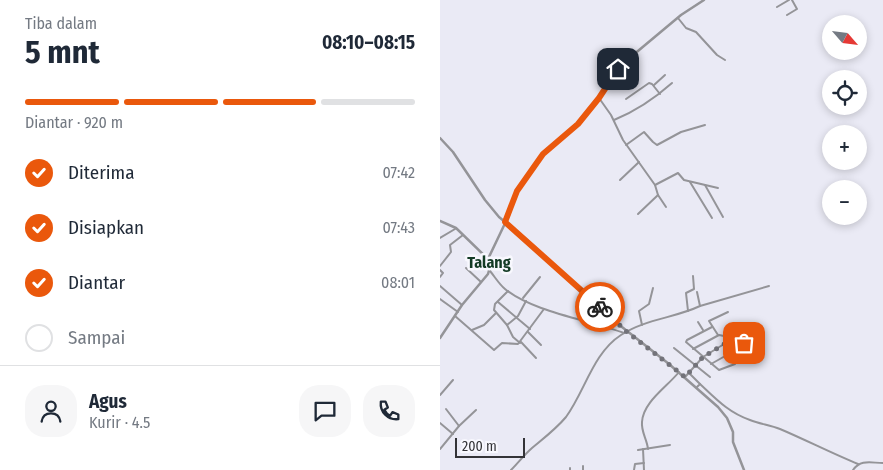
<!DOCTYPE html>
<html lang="id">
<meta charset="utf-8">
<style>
body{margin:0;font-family:"Fira Sans Condensed",sans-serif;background:#f6f6f7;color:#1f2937;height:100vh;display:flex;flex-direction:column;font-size:19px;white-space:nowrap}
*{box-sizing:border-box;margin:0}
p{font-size:16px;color:#747a83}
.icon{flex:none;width:28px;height:28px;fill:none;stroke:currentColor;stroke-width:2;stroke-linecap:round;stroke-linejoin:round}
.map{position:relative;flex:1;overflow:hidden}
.side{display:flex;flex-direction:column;background:#fff;width:440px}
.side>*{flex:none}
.needle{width:32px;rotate:118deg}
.buttons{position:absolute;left:382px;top:15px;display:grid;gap:10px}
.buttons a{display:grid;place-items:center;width:45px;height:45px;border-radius:50%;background:#fff;box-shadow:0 2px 8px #0003;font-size:25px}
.scale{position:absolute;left:15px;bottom:12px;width:70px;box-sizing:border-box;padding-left:5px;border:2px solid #333337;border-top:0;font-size:14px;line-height:18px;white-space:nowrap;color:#333337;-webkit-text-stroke:4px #f8f8fe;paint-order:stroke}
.pin{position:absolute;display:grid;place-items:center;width:42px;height:42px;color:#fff;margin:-21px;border-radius:10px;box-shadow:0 2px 8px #0006}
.courier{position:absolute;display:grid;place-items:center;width:50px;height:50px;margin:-25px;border:4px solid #ea580c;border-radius:50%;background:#fff;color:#222;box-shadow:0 1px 6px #0007}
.headline em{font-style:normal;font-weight:700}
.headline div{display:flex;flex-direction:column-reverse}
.headline{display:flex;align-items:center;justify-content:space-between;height:85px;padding:0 25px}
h1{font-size:32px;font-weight:700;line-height:38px}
.bar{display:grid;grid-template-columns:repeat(4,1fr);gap:8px 5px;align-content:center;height:60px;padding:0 25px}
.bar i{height:6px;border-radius:4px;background:#e0e1e3}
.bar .on{background:#ea580c}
.bar p{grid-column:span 4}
.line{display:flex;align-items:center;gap:12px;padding:0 25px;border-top:1px solid #e0e1e3}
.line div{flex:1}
.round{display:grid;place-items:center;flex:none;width:52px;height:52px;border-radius:20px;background:#f6f6f7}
ol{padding:0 25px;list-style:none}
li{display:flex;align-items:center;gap:15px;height:55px}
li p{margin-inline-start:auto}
li .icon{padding:5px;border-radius:50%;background:#ea580c;color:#fff;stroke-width:4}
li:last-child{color:#747a83}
li i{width:28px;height:28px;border:2px solid #e0e1e3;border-radius:50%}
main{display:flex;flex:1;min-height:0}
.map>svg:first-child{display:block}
</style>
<main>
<section class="side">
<div class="headline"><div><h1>5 mnt</h1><p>Tiba dalam</p></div><em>08:10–08:15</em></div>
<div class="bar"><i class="on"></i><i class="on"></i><i class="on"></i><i></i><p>Diantar · 920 m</p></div>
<ol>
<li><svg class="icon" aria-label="check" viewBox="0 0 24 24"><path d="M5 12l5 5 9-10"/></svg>Diterima<p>07:42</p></li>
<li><svg class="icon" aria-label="check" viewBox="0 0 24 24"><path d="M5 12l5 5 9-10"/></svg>Disiapkan<p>07:43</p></li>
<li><svg class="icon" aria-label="check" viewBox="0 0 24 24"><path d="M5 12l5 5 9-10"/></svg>Diantar<p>08:01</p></li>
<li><i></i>Sampai</li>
</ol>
<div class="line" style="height:90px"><a class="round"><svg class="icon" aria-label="person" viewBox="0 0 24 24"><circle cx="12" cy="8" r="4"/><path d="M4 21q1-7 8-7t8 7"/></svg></a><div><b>Agus</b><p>Kurir · 4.5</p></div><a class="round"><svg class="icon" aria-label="chat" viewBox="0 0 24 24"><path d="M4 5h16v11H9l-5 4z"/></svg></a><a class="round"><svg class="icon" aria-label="phone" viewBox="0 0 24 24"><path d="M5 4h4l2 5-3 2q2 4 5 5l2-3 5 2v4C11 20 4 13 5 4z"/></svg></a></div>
</section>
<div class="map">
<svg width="443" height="470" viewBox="0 0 443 470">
<rect width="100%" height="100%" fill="#eaeaf5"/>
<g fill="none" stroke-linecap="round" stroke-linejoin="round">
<!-- minor -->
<g stroke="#949498" stroke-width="2">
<polyline points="337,7 349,0"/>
<polyline points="347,15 357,9 352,0"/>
<polyline points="238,18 246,28 256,32 277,55 285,60"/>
<polyline points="214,85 225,75"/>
<polyline points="159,98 171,115 183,140 215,185 238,173 244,180 278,188"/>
<polyline points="186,99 209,83 212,84 220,94"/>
<path d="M174,120C196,111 214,99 232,83"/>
<polyline points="186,145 204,132 213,142 217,145 241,132 265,125"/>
<polyline points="180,180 199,162"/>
<polyline points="250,182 272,218"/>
<polyline points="215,185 218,195 226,207"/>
<polyline points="265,185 283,217"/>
<polyline points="198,214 218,195"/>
<polyline points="0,238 15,229"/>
<polyline points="0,266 11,252 10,245 23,235"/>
<polyline points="26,268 41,282"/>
<polyline points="0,270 3,273 0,277"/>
<path d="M50,271C55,277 59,284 65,289C93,312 149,320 184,333"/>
<polyline points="0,286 22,305"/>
<polyline points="68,291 55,304 54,310 67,325 73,337 80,343"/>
<polyline points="83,298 100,277"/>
<polyline points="0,299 18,312"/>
<polyline points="58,302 90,329"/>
<polyline points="260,306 329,286"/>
<polyline points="248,311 246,293 254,289 253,276"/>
<polyline points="15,316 54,350 62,343 78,344 104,309"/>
<polyline points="258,322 263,330"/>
<polyline points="67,325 78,316 86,301"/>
<polyline points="202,325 199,311 209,304 213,288"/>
<polyline points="272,327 247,340 246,342 279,370 295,364"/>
<polyline points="32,330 44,325 56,313"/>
<polyline points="88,332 101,345"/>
<polyline points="278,335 269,321 288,312"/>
<polyline points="81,342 96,358"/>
<polyline points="292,346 305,343 304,337"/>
<polyline points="234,348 270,377"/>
<polyline points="253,349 279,335 284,336 294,351 271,364"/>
<polyline points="249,373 260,384 257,387"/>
<polyline points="245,377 263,357 289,341"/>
<path d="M260,384C276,399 289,413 310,420C320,424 330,425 340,429C366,440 391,453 418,464"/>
<polyline points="0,395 13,380"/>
<polyline points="6,409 19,426"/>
<polyline points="0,423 13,434"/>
<polyline points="0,449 19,426 36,410"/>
<polyline points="203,449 204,470"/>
<path d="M208,449C207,439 201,432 202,422C203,402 227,387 239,372"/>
<polyline points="198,450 230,445"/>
<polyline points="143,466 143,470"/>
<polyline points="130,468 130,470"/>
<path d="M71,470C78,463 84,455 92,448C104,438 116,429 126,417C145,391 153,353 181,335C205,319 235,318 260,306L257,292"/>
<polyline points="194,470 195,464 204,463"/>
<path d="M413,470C421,459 431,463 443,463"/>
</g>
<!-- tertiary -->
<g stroke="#949498" stroke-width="2.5">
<polyline points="0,138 13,152 45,200 59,217 88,241 182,327 229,364 278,407 287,418 293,432 293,442 304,470"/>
<polyline points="0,221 16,228 48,259 50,267 48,274 22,305 0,338"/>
<polyline points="48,259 69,215 77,191 103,154 138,124 159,98 180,66 241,15 264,0"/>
</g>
</g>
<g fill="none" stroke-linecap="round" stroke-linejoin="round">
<!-- done -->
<polyline stroke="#73737a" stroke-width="5" stroke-dasharray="0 9" points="160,307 186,331 245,377 263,357 289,341 292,346 304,343"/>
<!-- route -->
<polyline stroke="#ea580c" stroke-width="6" points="160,307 65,222 77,191 103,154 138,124 159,98 178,69"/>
</g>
<g text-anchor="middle" stroke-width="5" stroke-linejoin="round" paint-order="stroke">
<!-- quarter labels -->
<g font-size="16" font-weight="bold" fill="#133b25" stroke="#f8f8fe">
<text x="49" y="268">Talang</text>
</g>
</g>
</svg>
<div class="buttons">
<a><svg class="needle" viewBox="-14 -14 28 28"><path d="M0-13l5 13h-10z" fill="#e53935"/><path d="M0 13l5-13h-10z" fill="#747a83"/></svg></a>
<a><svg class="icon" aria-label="locate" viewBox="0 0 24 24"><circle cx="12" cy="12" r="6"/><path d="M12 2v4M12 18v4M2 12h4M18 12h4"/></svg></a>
<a>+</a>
<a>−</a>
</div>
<div class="scale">200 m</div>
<div class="pin" style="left:304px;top:343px;background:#ea580c"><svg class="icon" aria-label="bag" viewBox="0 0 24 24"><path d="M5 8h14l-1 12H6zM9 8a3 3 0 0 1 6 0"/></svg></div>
<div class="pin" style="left:178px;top:69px;background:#1f2937"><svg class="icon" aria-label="home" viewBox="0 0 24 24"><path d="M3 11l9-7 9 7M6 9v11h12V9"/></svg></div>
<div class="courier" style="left:160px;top:307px"><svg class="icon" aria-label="bike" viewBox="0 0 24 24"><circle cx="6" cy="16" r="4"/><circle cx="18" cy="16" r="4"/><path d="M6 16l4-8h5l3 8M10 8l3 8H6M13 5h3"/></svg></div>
</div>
</main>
